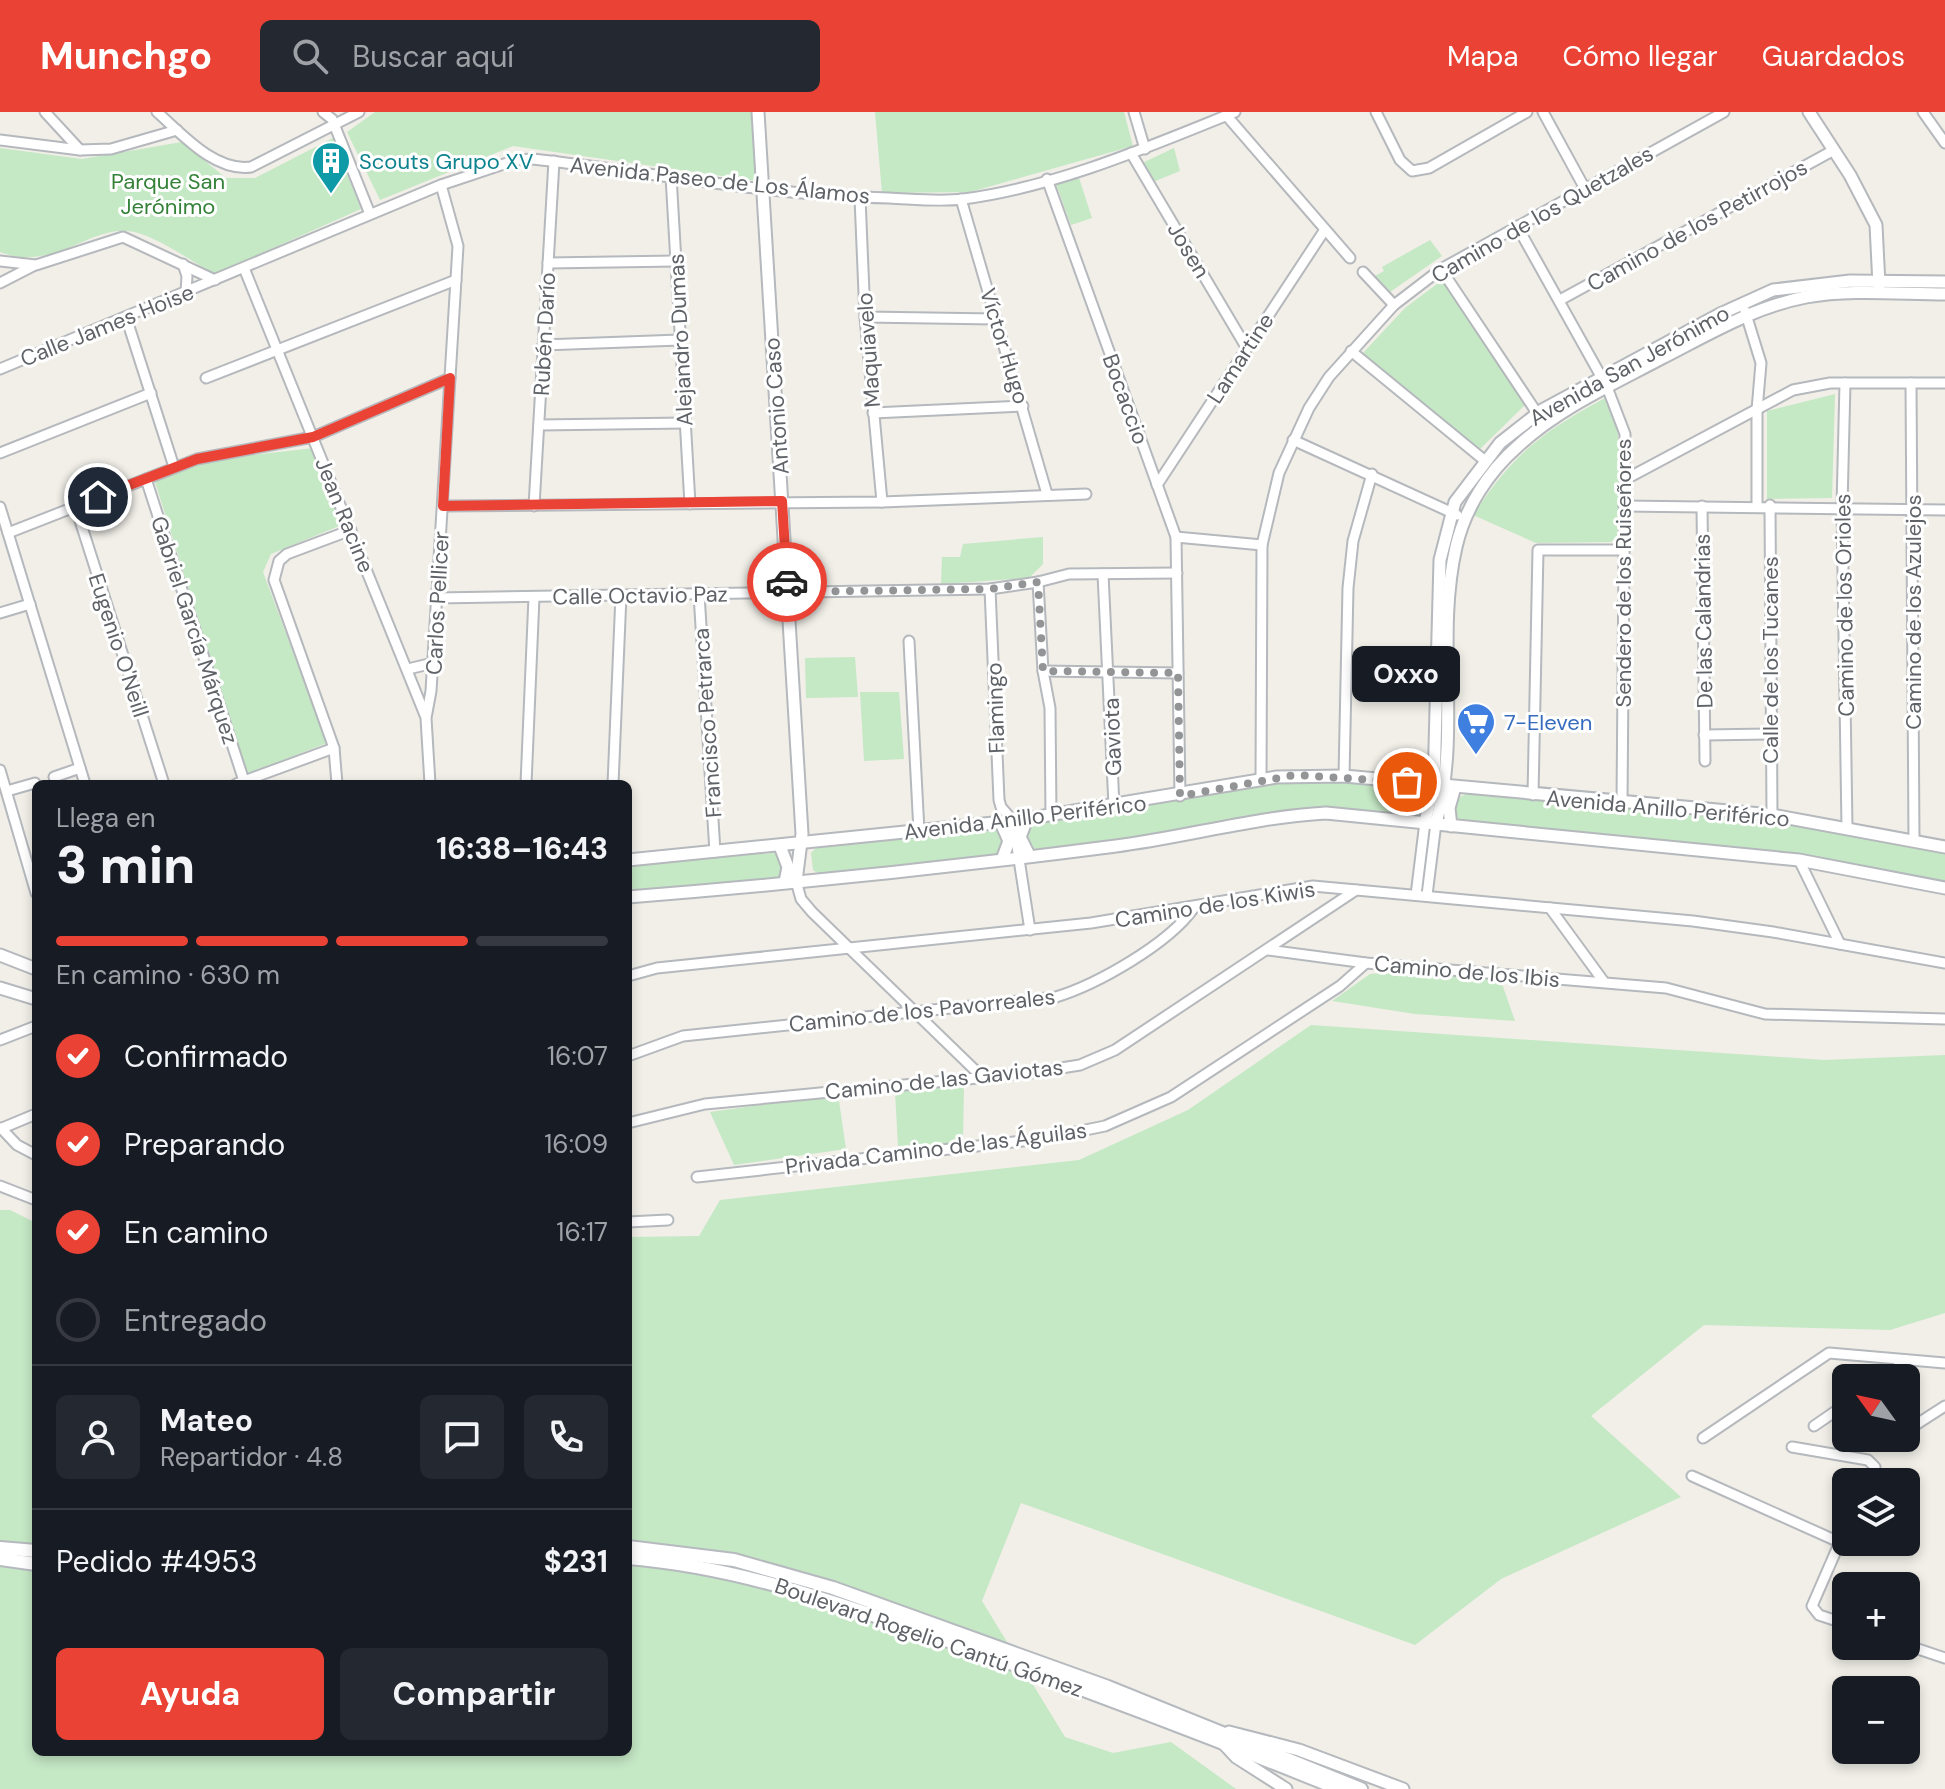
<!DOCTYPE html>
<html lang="es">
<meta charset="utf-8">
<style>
body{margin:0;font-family:"DM Sans",sans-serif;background:#242831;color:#f1f3f6;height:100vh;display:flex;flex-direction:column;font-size:30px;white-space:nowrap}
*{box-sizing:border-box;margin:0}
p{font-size:26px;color:#9ea1a6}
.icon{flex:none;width:44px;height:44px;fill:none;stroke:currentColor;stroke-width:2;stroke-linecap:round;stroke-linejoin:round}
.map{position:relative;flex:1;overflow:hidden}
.side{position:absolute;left:32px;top:668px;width:600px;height:976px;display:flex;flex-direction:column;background:#171b24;border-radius:12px;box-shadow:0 4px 12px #0003}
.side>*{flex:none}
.needle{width:52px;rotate:303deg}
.tools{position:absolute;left:1832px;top:1252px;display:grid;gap:16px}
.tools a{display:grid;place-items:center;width:88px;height:88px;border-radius:12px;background:#171b24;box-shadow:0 4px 12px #0003;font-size:40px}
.pin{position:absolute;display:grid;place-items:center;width:68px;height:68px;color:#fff;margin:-34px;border:4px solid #fff;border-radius:50%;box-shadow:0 2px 8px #0007}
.courier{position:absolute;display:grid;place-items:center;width:80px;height:80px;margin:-40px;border:6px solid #ea4335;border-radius:50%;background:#fff;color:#222;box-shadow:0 2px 10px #0007}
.bubble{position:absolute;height:56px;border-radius:12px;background:#171b24;box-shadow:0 4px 12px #0003;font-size:26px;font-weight:800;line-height:56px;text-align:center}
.head em{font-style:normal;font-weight:800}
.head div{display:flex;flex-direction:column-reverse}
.head{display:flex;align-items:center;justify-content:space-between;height:136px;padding:0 24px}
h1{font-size:52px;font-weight:800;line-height:60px}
.bar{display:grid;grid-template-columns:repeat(4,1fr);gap:12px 8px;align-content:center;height:96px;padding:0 24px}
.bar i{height:10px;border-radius:6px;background:#363941}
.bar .on{background:#ea4335}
.bar p{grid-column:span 4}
.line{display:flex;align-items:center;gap:20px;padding:0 24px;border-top:2px solid #363941}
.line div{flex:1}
.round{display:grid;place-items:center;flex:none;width:84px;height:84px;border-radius:12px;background:#242831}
ol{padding:0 24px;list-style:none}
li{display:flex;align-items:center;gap:24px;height:88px}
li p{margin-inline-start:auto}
li .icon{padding:8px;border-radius:50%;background:#ea4335;color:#fff;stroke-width:4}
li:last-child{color:#9ea1a6}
li i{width:44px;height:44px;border:4px solid #363941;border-radius:50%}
.button{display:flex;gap:16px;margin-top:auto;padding:16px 24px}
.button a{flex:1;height:92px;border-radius:12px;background:#ea4335;color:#fff;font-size:32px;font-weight:800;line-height:92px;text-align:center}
.button a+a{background:#242831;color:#f1f3f6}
header{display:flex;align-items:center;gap:48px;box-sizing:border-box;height:112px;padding:0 40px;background:#ea4335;color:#fff}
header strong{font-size:38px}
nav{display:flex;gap:44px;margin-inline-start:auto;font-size:28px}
.search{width:560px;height:72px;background:#242831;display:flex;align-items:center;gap:20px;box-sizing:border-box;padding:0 28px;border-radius:12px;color:#9ea1a6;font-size:30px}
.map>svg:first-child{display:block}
</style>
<header>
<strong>Munchgo</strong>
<div class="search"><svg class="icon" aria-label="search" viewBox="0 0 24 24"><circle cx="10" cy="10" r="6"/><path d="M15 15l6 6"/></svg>Buscar aquí</div>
<nav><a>Mapa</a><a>Cómo llegar</a><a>Guardados</a></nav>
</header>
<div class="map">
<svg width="1945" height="1677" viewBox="0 0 1945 1677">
<rect width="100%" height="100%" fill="#f1efe8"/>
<!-- green -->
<g fill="#c5e8c5">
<polygon points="375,0 752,0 757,69 513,34 380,88 347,20"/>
<polygon points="875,0 1124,0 1133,34 970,80 882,81"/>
<path d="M333,26L361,97L215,162C191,149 164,129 138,121C95,107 56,162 0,140V36L82,47L182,30L226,66H255Z"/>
<polygon points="1174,36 1180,59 1153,70 1140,52"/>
<polygon points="1079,66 1092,106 1071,113 1056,72"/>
<polygon points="1430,128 1442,144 1390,180 1375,164 1384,159 1382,155"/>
<polygon points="1445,166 1526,292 1480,337 1363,241 1405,196"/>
<polygon points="1835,282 1832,386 1767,387 1767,299"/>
<path d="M1607,285C1627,330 1620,376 1619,424L1611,430L1536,431L1473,403C1514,341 1542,320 1607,285Z"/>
<polygon points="314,336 344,412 271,442 263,460 327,631 247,662 155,370 200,349"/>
<polygon points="1043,425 1043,452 1029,466 941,472 942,445 960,445 963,432"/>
<polygon points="855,545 858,585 806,586 805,546"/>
<polygon points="860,580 899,580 904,647 864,649"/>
<polygon points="1295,667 1407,673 1417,680 1417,697 1411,706 1315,696 1153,724 1036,739 1026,724 1033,712"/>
<polygon points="1468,681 1764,708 1945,740 1945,772 1460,709 1453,699 1456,687"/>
<path d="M997,715C1004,725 1006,735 995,744L820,763L813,758L811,741L816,736Z"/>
<polygon points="775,741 780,744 781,766 628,781 628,752"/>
<polygon points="1420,857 1501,869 1515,909 1415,902 1332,889 1370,862"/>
<polygon points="1311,913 1824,948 1945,943 1945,1201 1890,1218 1704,1213 1591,1304 1681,1385 1501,1467 1415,1533 1021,1391 982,1489 1065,1625 1113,1641 1171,1630 1236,1677 0,1677 0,1098 10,1098 36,1111 36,1640 628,1640 628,1125 699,1124 720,1088 1079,1048 1188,998"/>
<polygon points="964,972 963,1031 898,1034 895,980"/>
<polygon points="838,982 846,1037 734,1053 710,1000"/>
</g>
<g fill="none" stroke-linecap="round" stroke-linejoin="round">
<defs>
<g id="minor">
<polyline points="45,0 80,38"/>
<path d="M157,0C183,23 215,60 251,55L359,0"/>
<polyline points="323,0 332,7 370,102"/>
<polyline points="1134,0 1145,37"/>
<polyline points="1376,0 1400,48 1412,59 1429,56 1527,0"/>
<polyline points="1543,0 1584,75"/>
<polyline points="1923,0 1945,31"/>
<polyline points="1226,3 1350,146"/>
<polyline points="0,28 80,38 111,37 177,18"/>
<polyline points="1131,41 1246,235"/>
<polyline points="671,64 690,392"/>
<polyline points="1047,67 1176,425 1180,684"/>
<polyline points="860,86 865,205 882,390"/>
<polyline points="961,87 1047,382"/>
<polyline points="1517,114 1607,275 1625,322 1622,691"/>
<polyline points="0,149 36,153 123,125 215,168"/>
<polyline points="548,151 676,149"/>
<polyline points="183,152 187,164 186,180"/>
<polyline points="244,156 425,603"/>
<polyline points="1441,157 1537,301"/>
<polyline points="1363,160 1394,193"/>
<polyline points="0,171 33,154"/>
<polyline points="1560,188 1834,38"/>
<polyline points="1745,199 1761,251 1757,298 1757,393"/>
<polyline points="126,205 174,355"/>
<polyline points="865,205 995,207"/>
<polyline points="543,233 680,228"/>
<polyline points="1351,239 1484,348"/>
<path d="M0,257L441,73L516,48L533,47C651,60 770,84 889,86C913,87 939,90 963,87C1056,75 1148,35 1235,0"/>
<polyline points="206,266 456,168"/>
<polyline points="1845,271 1842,394 1847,716"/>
<polyline points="1911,271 1914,729"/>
<polyline points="873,301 1023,294"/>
<polyline points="539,313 685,311"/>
<polyline points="1293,328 1457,403"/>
<polyline points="0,341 151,281"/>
<polyline points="146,367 244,669"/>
<polyline points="1626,367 1793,278 1830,271 1945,271"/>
<polyline points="1157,373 1324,119"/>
<polyline points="75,393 164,672"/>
<polyline points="1770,393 1772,703"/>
<polyline points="443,394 882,390 1086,382"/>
<polyline points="534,394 554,49"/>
<polyline points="1624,394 1945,398"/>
<polyline points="1702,394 1705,649"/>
<polyline points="0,395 85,672"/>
<polyline points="8,421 197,347 313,325 450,266"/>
<polyline points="1176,425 1262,433"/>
<polyline points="1103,462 1114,694"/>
<polyline points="1038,470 1043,559 1050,596 1051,703"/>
<polyline points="990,477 999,688 1001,695 1013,709 1030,818"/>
<polyline points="699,482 715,740"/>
<polyline points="437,486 990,477 1038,470 1069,462 1177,461"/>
<polyline points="0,501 30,492"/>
<polyline points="909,529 919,719"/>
<polyline points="408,557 433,551"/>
<polyline points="1043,559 1178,561"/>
<polyline points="1704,623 1769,622"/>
<polyline points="0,658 36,781"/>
<polyline points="1344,664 1348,476 1353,429 1372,362"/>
<polyline points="54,665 80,656"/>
<polyline points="1261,667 1262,433 1279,361 1309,296 1329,265 1394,193 1441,157 1724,0"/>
<polyline points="236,672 334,636"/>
<polyline points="337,672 334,636 274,468 279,449 287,442 351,418"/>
<polyline points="430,672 426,606 431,579 458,134 441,73"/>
<polyline points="526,672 534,485"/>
<polyline points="613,672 621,483"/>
<polyline points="7,679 35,671"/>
<polyline points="1533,683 1538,438 1622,438"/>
<polyline points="1799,748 1840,832"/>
<polyline points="796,769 801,787 812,800 981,964"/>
<polyline points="1416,783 1425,710"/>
<polyline points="1427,783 1436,711"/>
<polyline points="1550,796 1604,870"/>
<polyline points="1268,838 1366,851 1666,876 1765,902 1945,907"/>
<polyline points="628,864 657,856 1091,811 1313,774 1693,809 1773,820 1945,851"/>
<polyline points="0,928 36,914"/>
<path d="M628,944L683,924L1056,885C1098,872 1168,832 1193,797"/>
<polyline points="628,1011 705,992 1030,961 1080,953 1115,938 1356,778"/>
<polyline points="1,1016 17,1033 36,1043"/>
<polyline points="0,1017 36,1002"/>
<polyline points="697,1065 1041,1027 1105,1014 1171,985 1340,874 1366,851"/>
<polyline points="0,1074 36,1088"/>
<polyline points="628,1110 668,1108"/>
<polyline points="1883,1266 1906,1248"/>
<polyline points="1814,1314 1846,1292"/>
<polyline points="1906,1319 1945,1294"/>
<polyline points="1703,1326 1829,1241 1945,1251"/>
<polyline points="1885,1332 1895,1326"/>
<polyline points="1792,1335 1868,1348 1875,1355 1870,1370"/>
<polyline points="1692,1364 1839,1430"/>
<polyline points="1846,1416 1812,1494 1819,1503 1846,1512"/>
<polyline points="1906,1533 1945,1546"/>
</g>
<g id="tertiary">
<polyline points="758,0 802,722 796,769"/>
<polyline points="1809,0 1850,63 1876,113 1879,173"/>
<polyline points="1027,707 1020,725 1029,743"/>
<polyline points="1425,710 1434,672 1440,448 1455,390 1500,331 1542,298 1720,202 1773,178 1850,169 1945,170"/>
<polyline points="1001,711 1009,729 1003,745"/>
<path d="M1436,711C1461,621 1435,526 1456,435C1465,396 1488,360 1518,334C1559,296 1613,272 1662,246C1709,222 1754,195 1806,185C1851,177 1900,182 1945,182"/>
<polyline points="1451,714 1449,696 1455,675"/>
<polyline points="780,734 788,755 785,770"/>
<polyline points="628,748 1013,709 1277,665 1344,664 1772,703 1945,735"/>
<path d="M628,785C791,772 954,755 1116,734C1186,725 1255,705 1326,701L1799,748L1945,776"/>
<polyline points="0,843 36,857"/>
<polyline points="0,876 36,887"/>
<polyline points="1229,1620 1299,1638 1403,1677"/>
<polyline points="1223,1631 1236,1645 1286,1677"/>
</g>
<g id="secondary">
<polyline points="628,1435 734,1448 833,1476 1108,1575 1361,1677"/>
<polyline points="0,1436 36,1439"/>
<path d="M628,1446C739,1455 838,1491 943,1527C1076,1574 1208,1624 1339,1677"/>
<polyline points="0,1447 36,1452"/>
</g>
</defs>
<!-- minor casing -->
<use href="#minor" stroke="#b5b8bc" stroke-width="13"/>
<!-- tertiary casing -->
<use href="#tertiary" stroke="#b5b8bc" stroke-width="15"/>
<!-- secondary casing -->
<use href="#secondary" stroke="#b6babf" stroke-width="16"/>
<!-- minor -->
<use href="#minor" stroke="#fff" stroke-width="9"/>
<!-- tertiary -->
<use href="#tertiary" stroke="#fff" stroke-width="11"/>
<!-- secondary -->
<use href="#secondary" stroke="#fff" stroke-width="12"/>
</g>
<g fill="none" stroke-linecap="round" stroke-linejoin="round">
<!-- done -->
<polyline stroke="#929495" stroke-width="8" stroke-dasharray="0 14.4" points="787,470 788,480 990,477 1038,470 1043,559 1178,561 1180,684 1295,663 1407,670"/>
<!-- route -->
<polyline stroke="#ea4335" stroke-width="10" points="98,385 197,347 313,325 450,266 443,394 782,389 787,470"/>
</g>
<!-- icons -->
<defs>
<symbol id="building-pin" viewBox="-11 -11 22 30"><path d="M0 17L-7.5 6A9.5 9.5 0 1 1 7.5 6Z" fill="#0f9aa8" stroke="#fff"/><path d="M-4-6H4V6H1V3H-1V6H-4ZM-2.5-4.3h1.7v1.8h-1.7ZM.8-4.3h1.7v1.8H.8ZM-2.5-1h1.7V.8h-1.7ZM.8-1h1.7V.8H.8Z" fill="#fff"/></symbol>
<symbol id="supermarket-pin" viewBox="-11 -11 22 30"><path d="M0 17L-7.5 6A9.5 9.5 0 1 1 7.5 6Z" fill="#3f7fe0" stroke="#fff"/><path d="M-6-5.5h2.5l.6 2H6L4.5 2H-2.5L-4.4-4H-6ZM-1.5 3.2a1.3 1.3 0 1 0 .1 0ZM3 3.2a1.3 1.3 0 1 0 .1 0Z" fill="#fff"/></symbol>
</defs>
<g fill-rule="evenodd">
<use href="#building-pin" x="309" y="27" width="44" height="60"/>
<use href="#supermarket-pin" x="1454" y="588" width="44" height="60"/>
</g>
<g text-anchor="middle" stroke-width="6" stroke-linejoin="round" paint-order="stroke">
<!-- culture labels -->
<g font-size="22" fill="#0d838f" stroke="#fff" text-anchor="start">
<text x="359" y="57">Scouts Grupo XV</text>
</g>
<!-- street labels -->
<g font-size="22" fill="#5f6368" stroke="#fff">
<text transform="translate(720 68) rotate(6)" y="8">Avenida Paseo de Los Álamos</text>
<text transform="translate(1542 102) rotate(-30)" y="8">Camino de los Quetzales</text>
<text transform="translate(1697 113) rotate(-29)" y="8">Camino de los Petirrojos</text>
<text transform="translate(1189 138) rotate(59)" y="8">Josen</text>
<text transform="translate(107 213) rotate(-22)" y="8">Calle James Hoise</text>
<text transform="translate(544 222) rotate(-87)" y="8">Rubén Darío</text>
<text transform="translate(680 228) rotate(-93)" y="8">Alejandro Dumas</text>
<text transform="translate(1005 234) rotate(73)" y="8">Víctor Hugo</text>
<text transform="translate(868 238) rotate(-94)" y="8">Maquiavelo</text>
<text transform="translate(1240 246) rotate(-57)" y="8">Lamartine</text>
<text transform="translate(1629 253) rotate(-29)" y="8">Avenida San Jerónimo</text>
<text transform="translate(1126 287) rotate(70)" y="8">Bocaccio</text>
<text transform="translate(776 294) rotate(-94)" y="8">Antonio Caso</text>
<text transform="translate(345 403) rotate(68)" y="8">Jean Racine</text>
<text transform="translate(1623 461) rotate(-90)" y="8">Sendero de los Ruiseñores</text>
<text transform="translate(640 483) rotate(-1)" y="8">Calle Octavio Paz</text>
<text transform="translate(437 491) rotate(-87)" y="8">Carlos Pellicer</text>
<text transform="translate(1844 493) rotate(-91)" y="8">Camino de los Orioles</text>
<text transform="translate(1913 500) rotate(-90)" y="8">Camino de los Azulejos</text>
<text transform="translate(1703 509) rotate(-91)" y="8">De las Calandrias</text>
<text transform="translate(195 518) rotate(72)" y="8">Gabriel García Márquez</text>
<text transform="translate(119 533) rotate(72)" y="8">Eugenio O'Neill</text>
<text transform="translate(1770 548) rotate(-90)" y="8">Calle de los Tucanes</text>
<text transform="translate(995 596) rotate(-92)" y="8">Flamingo</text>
<text transform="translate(707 611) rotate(-94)" y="8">Francisco Petrarca</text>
<text transform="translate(1112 625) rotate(-92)" y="8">Gaviota</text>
<text transform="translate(1668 696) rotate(5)" y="8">Avenida Anillo Periférico</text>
<text transform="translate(1025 705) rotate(-7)" y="8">Avenida Anillo Periférico</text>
<text transform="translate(1215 792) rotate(-9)" y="8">Camino de los Kiwis</text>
<text transform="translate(1467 859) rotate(5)" y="8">Camino de los Ibis</text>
<text transform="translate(922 898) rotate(-6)" y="8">Camino de los Pavorreales</text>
<text transform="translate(944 967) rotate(-6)" y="8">Camino de las Gaviotas</text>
<text transform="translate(936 1036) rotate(-7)" y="8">Privada Camino de las Águilas</text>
<text transform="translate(929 1525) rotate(19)" y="8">Boulevard Rogelio Cantú Gómez</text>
</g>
<!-- park labels -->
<g font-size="22" fill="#348238" stroke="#fff">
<text x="168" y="77">Parque San<tspan x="168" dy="25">Jerónimo</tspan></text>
</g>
<!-- shop labels -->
<g font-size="22" fill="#366cbe" stroke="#fff" text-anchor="start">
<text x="1504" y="618">7-Eleven</text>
</g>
</g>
</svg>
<div class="tools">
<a><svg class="needle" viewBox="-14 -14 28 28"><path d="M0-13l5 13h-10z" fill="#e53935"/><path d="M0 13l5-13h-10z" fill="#9ea1a6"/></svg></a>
<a><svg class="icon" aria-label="layers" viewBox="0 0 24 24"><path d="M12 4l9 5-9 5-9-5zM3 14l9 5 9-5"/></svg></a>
<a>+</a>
<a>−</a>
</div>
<div class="pin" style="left:1407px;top:670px;background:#ea580c"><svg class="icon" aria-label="bag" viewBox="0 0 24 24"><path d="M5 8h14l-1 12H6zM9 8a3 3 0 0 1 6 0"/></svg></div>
<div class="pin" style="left:98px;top:385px;background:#1f2937"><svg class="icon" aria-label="home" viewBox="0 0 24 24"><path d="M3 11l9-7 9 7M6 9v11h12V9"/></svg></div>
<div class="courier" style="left:787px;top:470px"><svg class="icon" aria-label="car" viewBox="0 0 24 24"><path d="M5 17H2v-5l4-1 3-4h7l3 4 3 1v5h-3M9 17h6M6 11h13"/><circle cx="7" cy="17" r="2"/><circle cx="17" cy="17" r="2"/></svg></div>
<div class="bubble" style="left:1352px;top:534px;width:108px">Oxxo</div>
<section class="side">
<div class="head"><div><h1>3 min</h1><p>Llega en</p></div><em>16:38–16:43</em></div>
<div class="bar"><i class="on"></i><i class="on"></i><i class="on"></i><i></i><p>En camino · 630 m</p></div>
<ol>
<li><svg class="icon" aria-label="check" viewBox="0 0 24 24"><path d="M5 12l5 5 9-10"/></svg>Confirmado<p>16:07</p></li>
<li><svg class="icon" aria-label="check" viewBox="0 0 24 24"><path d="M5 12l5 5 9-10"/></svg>Preparando<p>16:09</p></li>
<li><svg class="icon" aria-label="check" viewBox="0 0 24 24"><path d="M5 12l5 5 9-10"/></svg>En camino<p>16:17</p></li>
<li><i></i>Entregado</li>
</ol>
<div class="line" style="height:144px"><a class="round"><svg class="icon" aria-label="person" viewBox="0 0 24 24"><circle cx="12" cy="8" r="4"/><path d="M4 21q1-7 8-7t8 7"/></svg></a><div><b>Mateo</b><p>Repartidor · 4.8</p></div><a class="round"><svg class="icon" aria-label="chat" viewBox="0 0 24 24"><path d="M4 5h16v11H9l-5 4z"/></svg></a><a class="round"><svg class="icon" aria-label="phone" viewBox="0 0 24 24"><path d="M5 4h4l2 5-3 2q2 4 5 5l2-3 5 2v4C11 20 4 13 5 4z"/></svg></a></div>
<div class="line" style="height:104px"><div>Pedido #4953</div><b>$231</b></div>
<div class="button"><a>Ayuda</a><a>Compartir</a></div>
</section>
</div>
